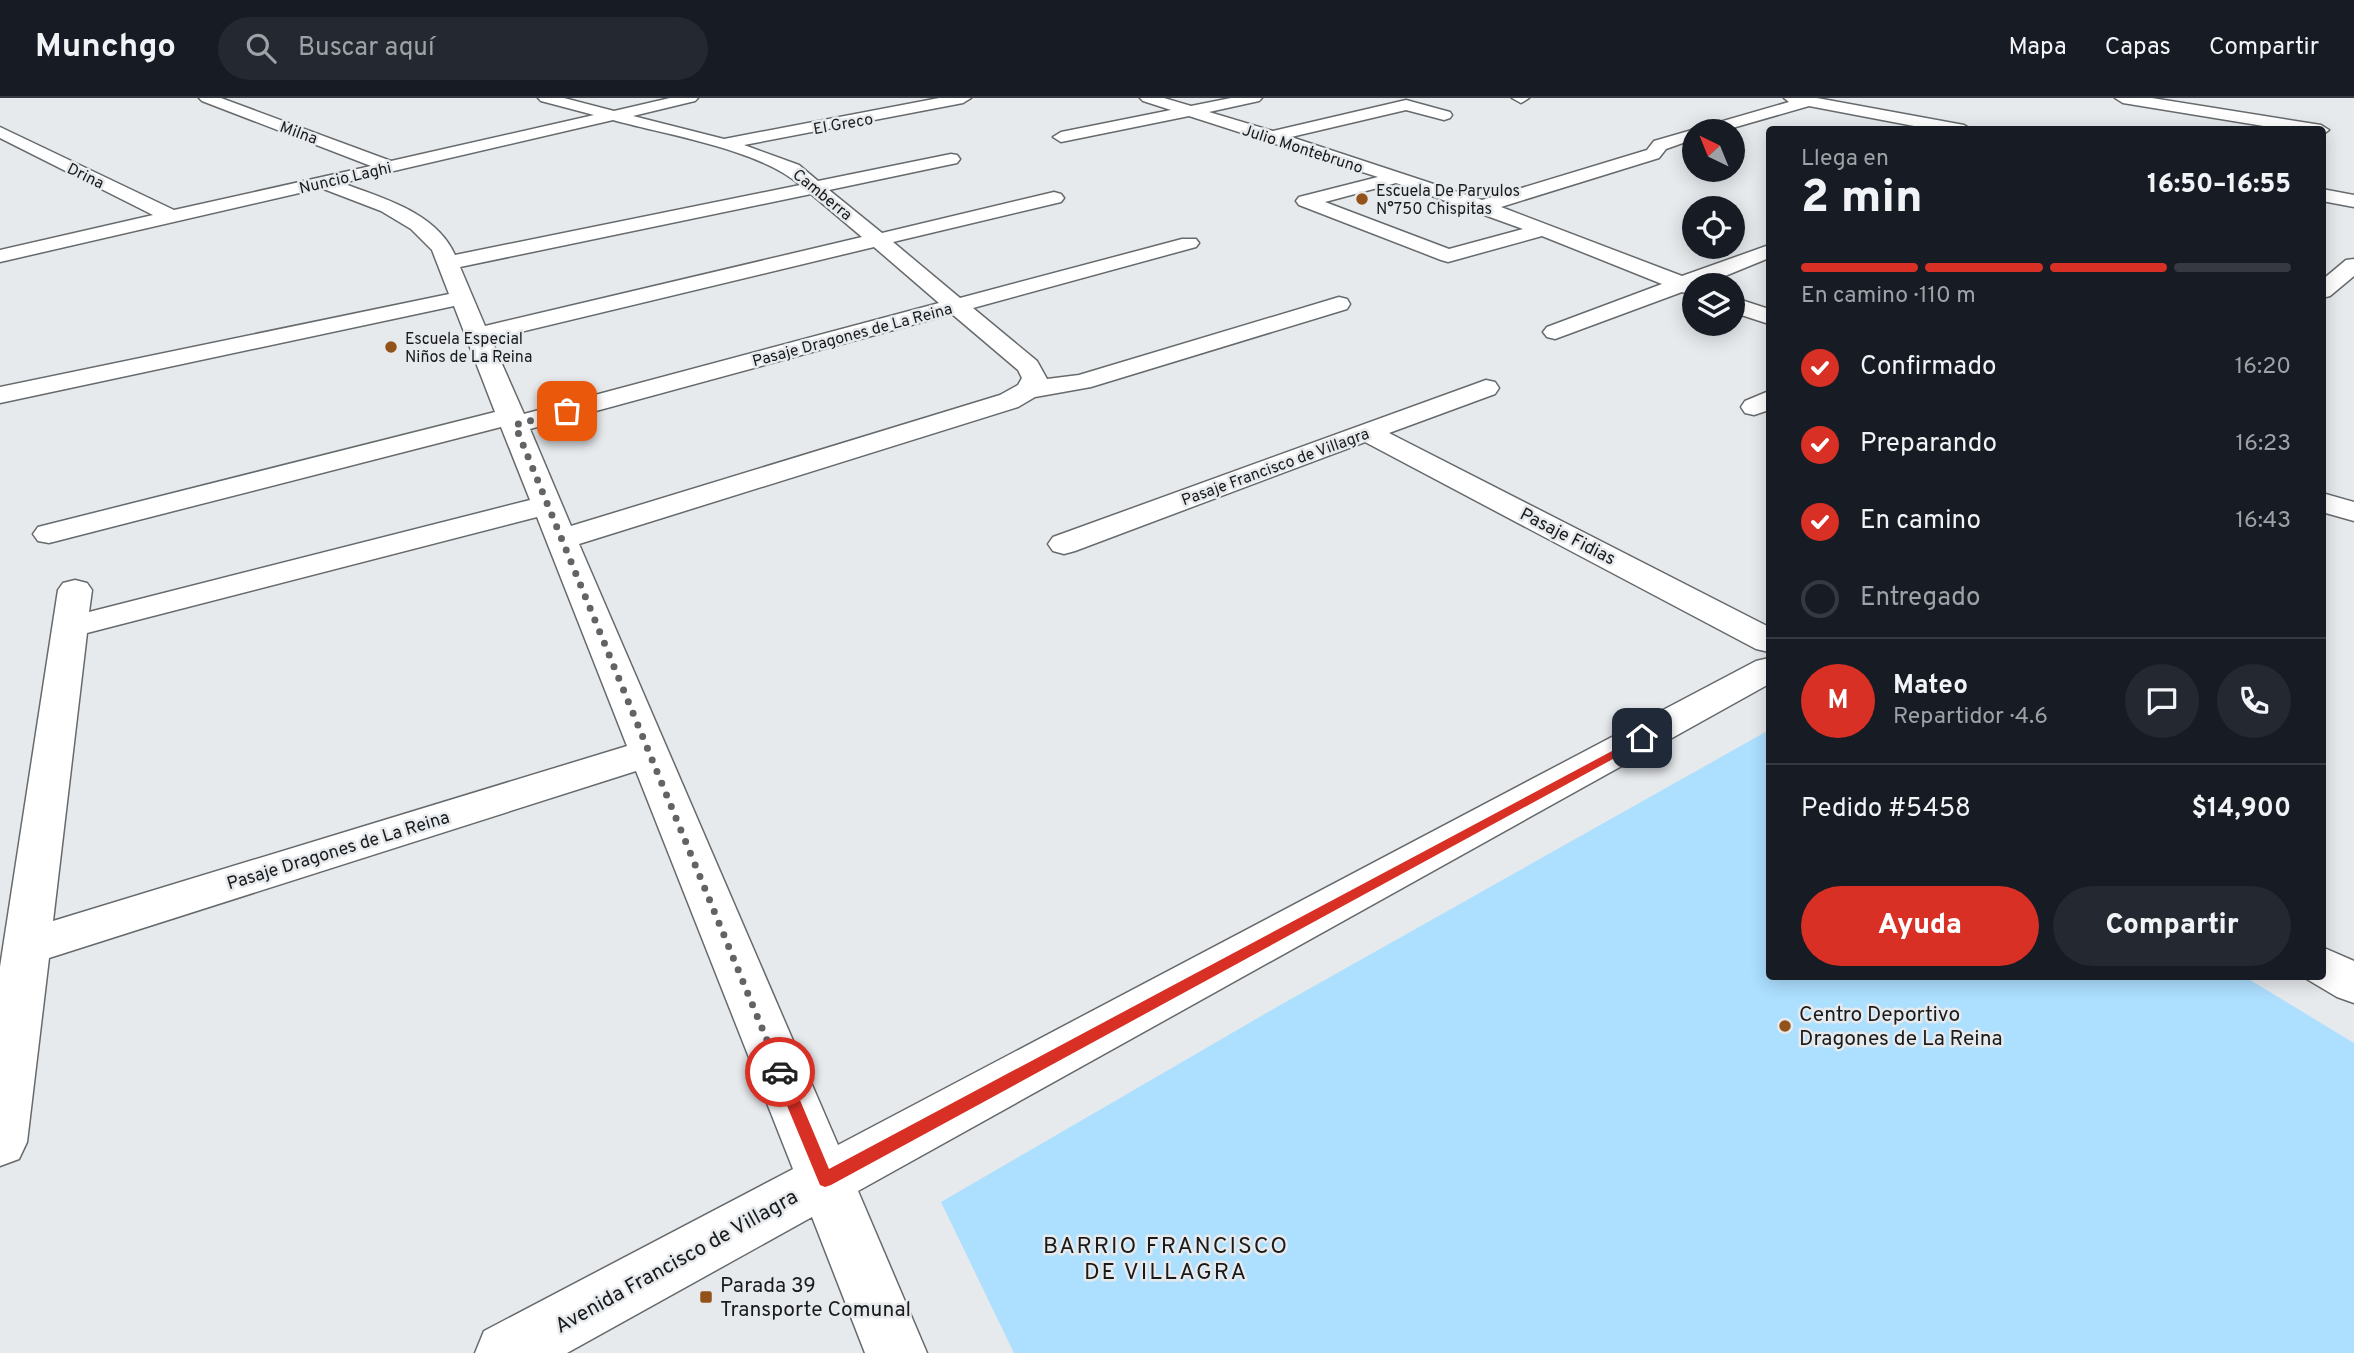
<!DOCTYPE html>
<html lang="es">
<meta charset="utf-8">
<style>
body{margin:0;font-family:Overpass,sans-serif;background:#242831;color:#f1f3f6;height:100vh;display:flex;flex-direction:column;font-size:26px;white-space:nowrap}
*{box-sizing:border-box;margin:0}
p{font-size:23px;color:#9ea1a6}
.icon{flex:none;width:38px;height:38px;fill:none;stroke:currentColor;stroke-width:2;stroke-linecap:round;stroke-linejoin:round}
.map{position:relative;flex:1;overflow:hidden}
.details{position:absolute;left:1766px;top:28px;width:560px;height:854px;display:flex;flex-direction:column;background:#171b24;border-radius:7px;box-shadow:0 4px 18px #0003}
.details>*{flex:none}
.needle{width:46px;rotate:317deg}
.tools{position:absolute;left:1682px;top:21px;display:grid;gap:14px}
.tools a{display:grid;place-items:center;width:63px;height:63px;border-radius:50%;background:#171b24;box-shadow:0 4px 18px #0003;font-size:35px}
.pin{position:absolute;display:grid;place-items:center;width:60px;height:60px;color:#fff;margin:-30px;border-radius:14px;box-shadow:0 4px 10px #0006}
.courier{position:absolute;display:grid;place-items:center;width:70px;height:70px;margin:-35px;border:5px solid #d93025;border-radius:50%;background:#fff;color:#222;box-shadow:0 2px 9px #0007}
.summary em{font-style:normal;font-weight:800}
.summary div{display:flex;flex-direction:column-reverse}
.summary{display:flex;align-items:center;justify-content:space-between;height:119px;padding:0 35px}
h1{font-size:46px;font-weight:800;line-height:52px}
.bar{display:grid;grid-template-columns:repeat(4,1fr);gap:10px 7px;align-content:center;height:84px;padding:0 35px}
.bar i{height:9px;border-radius:5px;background:#363941}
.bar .on{background:#d93025}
.bar p{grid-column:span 4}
.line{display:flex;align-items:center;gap:18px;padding:0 35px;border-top:2px solid #363941}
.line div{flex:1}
.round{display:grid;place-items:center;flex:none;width:74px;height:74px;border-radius:37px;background:#242831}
ol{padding:0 35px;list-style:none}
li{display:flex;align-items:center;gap:21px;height:77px}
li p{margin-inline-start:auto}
li .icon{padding:7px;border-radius:50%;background:#d93025;color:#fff;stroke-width:4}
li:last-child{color:#9ea1a6}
li i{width:38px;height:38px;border:4px solid #363941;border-radius:50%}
.button{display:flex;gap:14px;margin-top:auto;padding:14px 35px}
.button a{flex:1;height:80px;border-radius:42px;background:#d93025;color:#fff;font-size:28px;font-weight:800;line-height:80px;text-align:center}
.button a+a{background:#242831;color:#f1f3f6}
header{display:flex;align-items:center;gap:42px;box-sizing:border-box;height:98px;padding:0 35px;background:#171b24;border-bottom:2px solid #363941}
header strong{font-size:33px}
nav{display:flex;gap:38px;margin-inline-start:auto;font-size:24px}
.search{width:490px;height:63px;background:#242831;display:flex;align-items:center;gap:18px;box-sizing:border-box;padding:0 24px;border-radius:38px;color:#9ea1a6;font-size:26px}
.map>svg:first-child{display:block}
</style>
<header>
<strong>Munchgo</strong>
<div class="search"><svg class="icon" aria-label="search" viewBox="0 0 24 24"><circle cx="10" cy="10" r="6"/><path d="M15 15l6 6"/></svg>Buscar aquí</div>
<nav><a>Mapa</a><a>Capas</a><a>Compartir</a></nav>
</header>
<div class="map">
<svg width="2354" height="1255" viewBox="0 0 2354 1255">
<rect width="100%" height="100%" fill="#e7eaed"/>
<!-- green -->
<polygon fill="#addfff" points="1769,632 1769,878 2245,879 2354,945 2354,1255 1014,1255 941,1104 1275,910"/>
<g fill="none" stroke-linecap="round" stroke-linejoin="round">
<defs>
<g id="minor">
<path d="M199,0H221L391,63L594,17L541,3L538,0H564L614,13L670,0H698L695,3L633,18L724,41L939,0H971L963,5L744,47L799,67L818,83L951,56L957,57L960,61L957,65L829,92L882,135L1054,94L1061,96L1064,100L1061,104L893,144L960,200L1182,141H1196L1199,145L1196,149L973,210L1037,263L1047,281L1079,277L1339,199L1347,201L1350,206L1347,211L1091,289L1035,299L1018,309L579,446L838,1047L1756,563L1769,560V586L858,1093L927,1255H865L812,1119L567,1255H475L484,1233L793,1071L636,673L49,860L27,1044L19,1061L0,1068V869L58,492L63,485L75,482L87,485L92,492L89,514L530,402L501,329L49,445L38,443L33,436L38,429L495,314L454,208L0,305V289L449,196L432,152L411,131L381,113L321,90L0,164V152L153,117L0,40V29L174,112L371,68L202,3ZM613,22C667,37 759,51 800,87L455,157C436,114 382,100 342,85ZM811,96L862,139L485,228L460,169ZM874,149L939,205L524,316L491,241ZM952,216L1018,272L1022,280L1018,287L1000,297L571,428L530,331ZM537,419L627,648L53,823L87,535Z"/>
<path d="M1140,0H1164L1191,8L1231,0H1262L1259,3L1209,14L1273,33L1406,2L1450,14L1452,17L1450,20L1444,22L1406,12L1291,39L1482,102L1647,52L1654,43L1789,4L1784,0H1817L1964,27L1972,32H1935L1809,8L1722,33H1694V41L1666,51L1659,60L1501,109L1682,178L1769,147V160L1703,187H1694V198L1682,194L1555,241L1547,239L1543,234L1547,229L1662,186L1542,138L1448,164L1441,162L1299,107L1296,103L1299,99L1378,79L1189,18L1061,44L1053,39L1061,34L1171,12L1143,3ZM1396,85L1523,131L1449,151L1325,104Z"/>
<polygon points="1512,0 1529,0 1521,5"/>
<polygon points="2115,0 2152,0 2321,27 2329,32 2322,37 2322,32 2288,32 2123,5"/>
<polygon points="2322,91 2354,97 2354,109 2322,103"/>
<polygon points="2354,161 2354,178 2330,198 2322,200 2322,182 2346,162"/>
<polygon points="1732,199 1769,211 1769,226 1732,214"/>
<polygon points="1486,282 1495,284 1499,290 1495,296 1389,335 1769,529 1769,554 1756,551 1365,344 1075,453 1064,456 1053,453 1048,446 1053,439"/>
<polygon points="1769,293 1769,312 1754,317 1745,315 1741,309 1745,303"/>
<polygon points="2322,395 2354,404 2354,423 2322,414"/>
<polygon points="2322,849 2354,863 2354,905 2337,899 2305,880 2322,878"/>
</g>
</defs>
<!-- minor casing -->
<use href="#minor" stroke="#666a6c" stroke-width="3"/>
<!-- minor -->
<use href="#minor" fill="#fff" fill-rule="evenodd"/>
</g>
<!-- route -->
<polygon fill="#d93025" points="1642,637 1647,640 1646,643 831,1087 825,1089 820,1087 773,974 775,969 786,969 829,1071"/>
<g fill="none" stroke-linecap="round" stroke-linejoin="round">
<!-- done -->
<polyline stroke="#616364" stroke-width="7" stroke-dasharray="0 12.6" points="567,313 515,327 780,974"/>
</g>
<!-- markers -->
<g fill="#92521a" stroke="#e7eaed" stroke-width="2.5">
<circle cx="1362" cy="101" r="7"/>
<circle cx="391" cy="249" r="7"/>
<circle cx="1785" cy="928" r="7"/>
<rect x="699" y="1192" width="14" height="14" rx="3.5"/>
</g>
<g text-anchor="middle" stroke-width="5" stroke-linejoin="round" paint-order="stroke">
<!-- far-street labels -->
<g font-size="16" fill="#191a1b" stroke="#e7eaed">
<text transform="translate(843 25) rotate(-10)" y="6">El Greco</text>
<text transform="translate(299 34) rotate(20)" y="6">Milna</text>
<text transform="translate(1303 50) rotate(18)" y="6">Julio Montebruno</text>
<text transform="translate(86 77) rotate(26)" y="6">Drina</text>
<text transform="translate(345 79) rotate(-13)" y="6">Nuncio Laghi</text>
<text transform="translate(823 96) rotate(39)" y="6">Camberra</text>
<text transform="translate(852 236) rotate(-15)" y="6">Pasaje Dragones de La Reina</text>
<text transform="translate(1275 368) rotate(-20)" y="6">Pasaje Francisco de Villagra</text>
</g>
<!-- far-poi labels -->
<g font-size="16" fill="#191a1b" stroke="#e7eaed" text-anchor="start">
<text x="1376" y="98">Escuela De Parvulos<tspan x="1376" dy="18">N°750 Chispitas</tspan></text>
<text x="405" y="246">Escuela Especial<tspan x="405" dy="18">Niños de La Reina</tspan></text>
</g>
<!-- street labels -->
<g font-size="18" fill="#191a1b" stroke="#e7eaed">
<text transform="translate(1568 438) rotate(27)" y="6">Pasaje Fidias</text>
<text transform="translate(338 752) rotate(-17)" y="6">Pasaje Dragones de La Reina</text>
</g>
<!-- near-poi labels -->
<g font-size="21" fill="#191a1b" stroke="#e7eaed" text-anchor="start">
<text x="1799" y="923">Centro Deportivo<tspan x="1799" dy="24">Dragones de La Reina</tspan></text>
<text x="720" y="1194">Parada 39<tspan x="720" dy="24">Transporte Comunal</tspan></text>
</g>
<!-- near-street labels -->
<g font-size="21" fill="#191a1b" stroke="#e7eaed">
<text transform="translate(676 1163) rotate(-29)" y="7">Avenida Francisco de Villagra</text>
</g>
<!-- near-neighbourhood labels -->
<g font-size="23" letter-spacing="2" fill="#191a1b" stroke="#e7eaed">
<text x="1166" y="1155">BARRIO FRANCISCO<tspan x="1166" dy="26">DE VILLAGRA</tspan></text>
</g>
</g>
</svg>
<div class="tools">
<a><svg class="needle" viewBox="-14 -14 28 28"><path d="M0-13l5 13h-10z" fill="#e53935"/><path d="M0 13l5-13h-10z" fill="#9ea1a6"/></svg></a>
<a><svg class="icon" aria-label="locate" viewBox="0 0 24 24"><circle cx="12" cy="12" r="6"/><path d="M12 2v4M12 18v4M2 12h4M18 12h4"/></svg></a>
<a><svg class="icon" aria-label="layers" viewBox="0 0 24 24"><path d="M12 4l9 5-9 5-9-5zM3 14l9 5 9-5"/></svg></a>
</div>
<div class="pin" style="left:567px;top:313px;background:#ea580c"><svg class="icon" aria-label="bag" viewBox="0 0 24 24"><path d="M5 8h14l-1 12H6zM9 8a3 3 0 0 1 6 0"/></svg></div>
<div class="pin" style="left:1642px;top:640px;background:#1f2937"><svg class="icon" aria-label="home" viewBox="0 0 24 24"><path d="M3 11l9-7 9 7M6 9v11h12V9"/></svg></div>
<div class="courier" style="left:780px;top:974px"><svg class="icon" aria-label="car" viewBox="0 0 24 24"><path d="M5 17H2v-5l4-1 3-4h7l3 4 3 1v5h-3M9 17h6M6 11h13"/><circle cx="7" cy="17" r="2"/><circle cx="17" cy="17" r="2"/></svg></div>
<section class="details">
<div class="summary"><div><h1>2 min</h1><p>Llega en</p></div><em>16:50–16:55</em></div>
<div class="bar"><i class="on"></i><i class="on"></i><i class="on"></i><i></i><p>En camino · 110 m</p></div>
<ol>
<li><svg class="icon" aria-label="check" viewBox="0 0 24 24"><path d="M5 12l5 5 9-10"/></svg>Confirmado<p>16:20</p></li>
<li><svg class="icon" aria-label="check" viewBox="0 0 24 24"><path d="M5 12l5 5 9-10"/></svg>Preparando<p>16:23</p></li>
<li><svg class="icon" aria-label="check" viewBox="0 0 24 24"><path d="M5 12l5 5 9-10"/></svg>En camino<p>16:43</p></li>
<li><i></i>Entregado</li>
</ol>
<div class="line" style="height:126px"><b class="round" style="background:#d93025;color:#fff">M</b><div><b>Mateo</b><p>Repartidor · 4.6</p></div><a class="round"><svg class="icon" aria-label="chat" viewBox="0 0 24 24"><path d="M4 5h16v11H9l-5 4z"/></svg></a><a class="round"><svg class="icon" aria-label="phone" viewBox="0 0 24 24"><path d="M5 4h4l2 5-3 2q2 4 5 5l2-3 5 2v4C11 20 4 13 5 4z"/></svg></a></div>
<div class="line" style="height:91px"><div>Pedido #5458</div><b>$14,900</b></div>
<div class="button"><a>Ayuda</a><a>Compartir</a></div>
</section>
</div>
